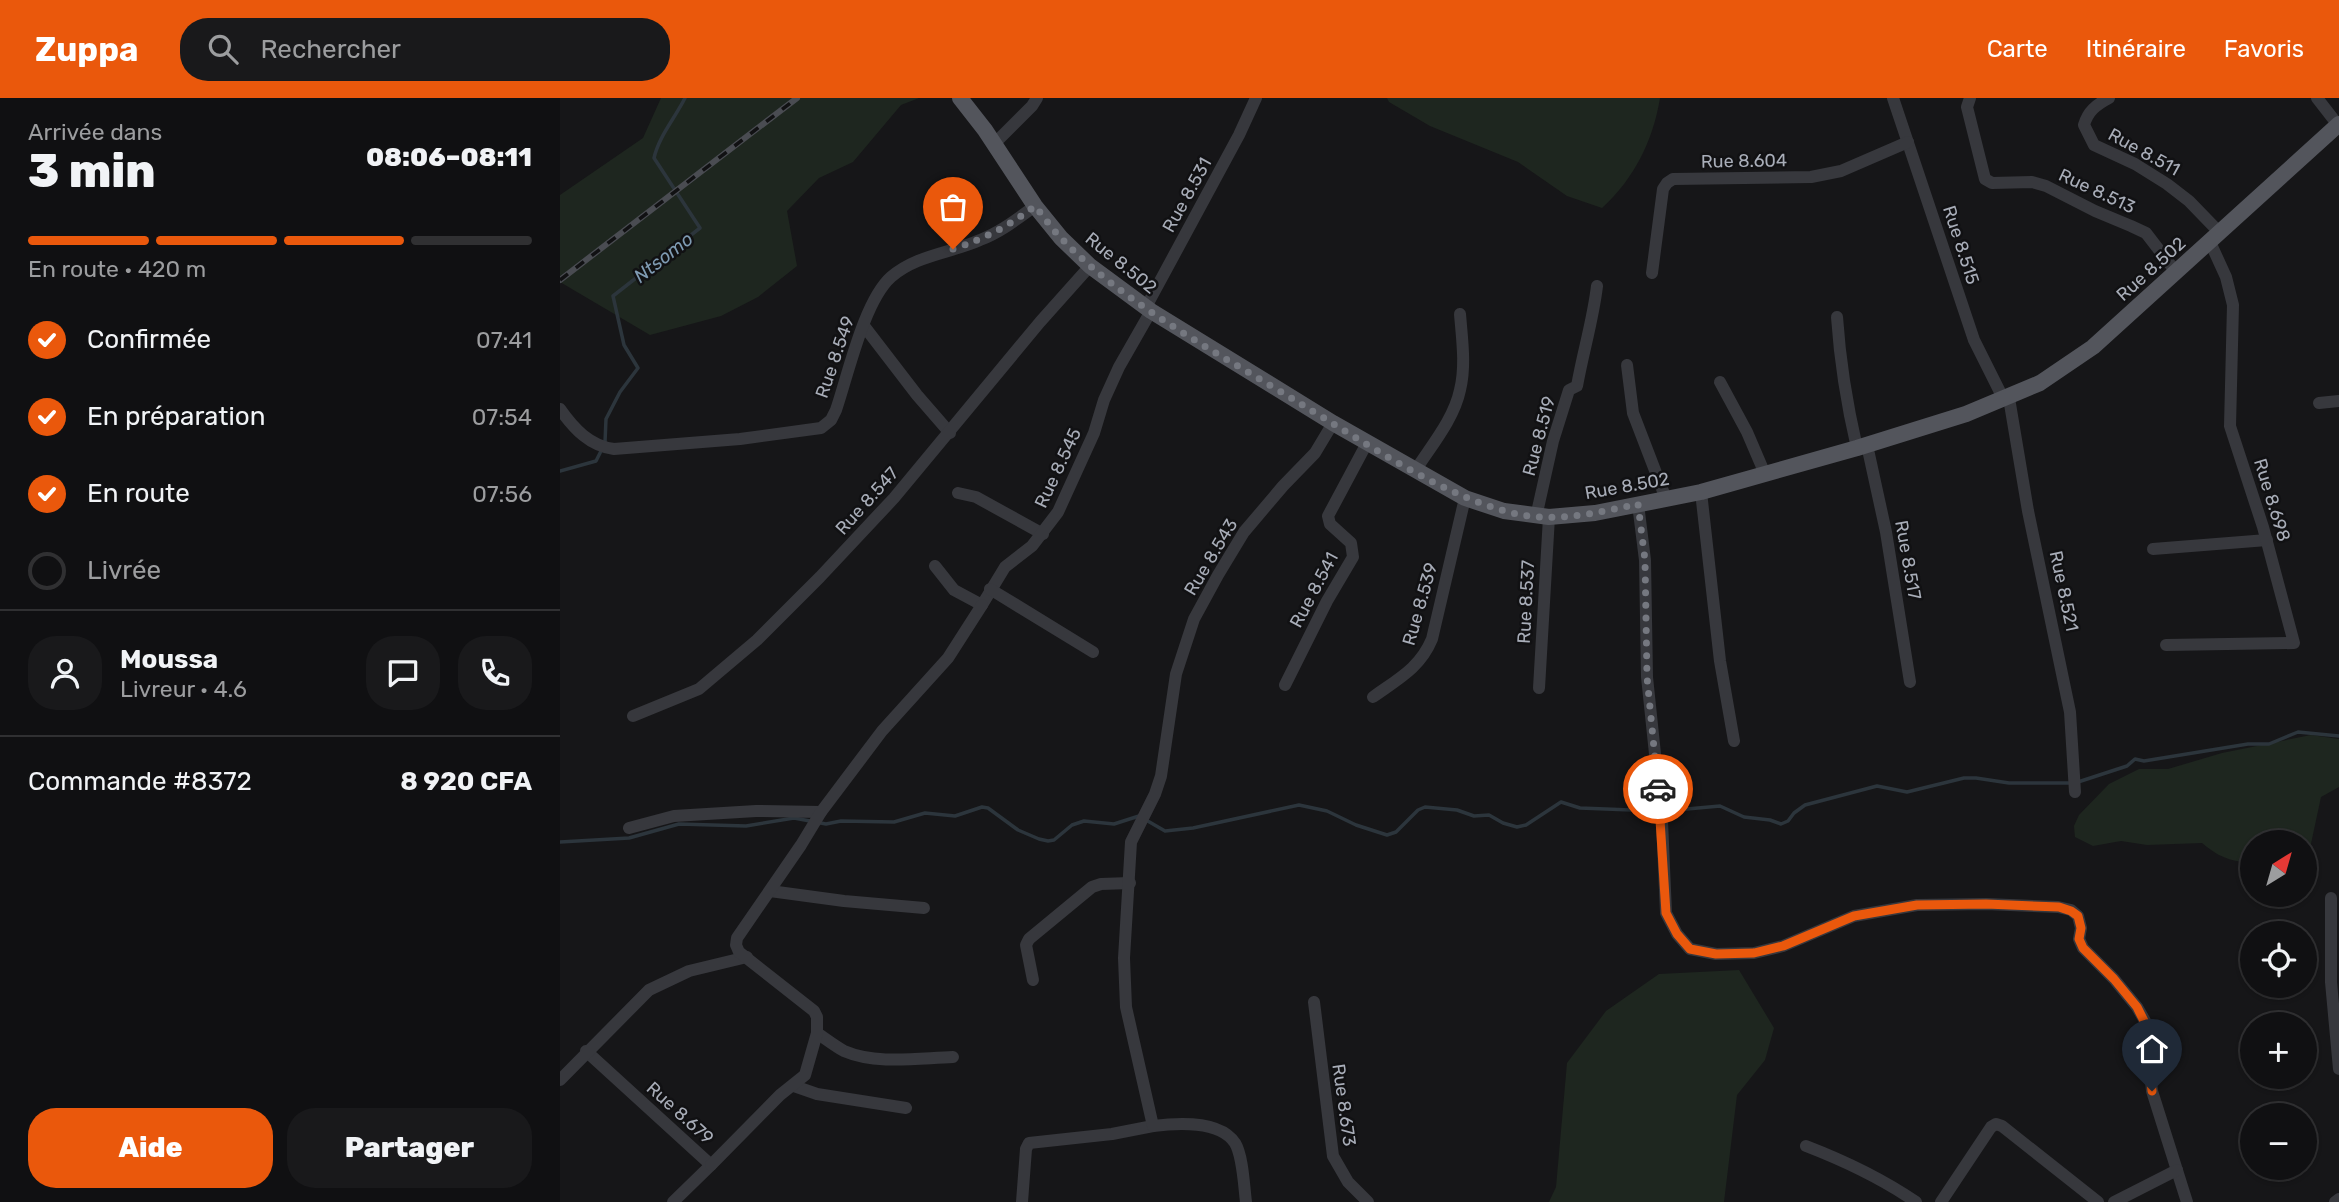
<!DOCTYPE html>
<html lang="fr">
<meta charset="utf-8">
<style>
body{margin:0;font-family:Rubik,sans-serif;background:#19191b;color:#f1f3f6;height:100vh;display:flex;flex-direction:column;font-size:26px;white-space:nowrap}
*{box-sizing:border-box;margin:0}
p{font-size:23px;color:#9c9d9f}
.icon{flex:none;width:38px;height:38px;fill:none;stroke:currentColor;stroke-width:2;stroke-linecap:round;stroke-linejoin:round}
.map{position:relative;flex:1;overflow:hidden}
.side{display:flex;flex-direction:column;background:#101012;width:560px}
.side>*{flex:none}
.needle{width:46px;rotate:37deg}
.buttons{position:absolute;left:1680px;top:732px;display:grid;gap:14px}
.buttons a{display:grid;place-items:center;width:77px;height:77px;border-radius:50%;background:#101012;box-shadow:0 2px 5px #0004,0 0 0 2px #303032;font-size:35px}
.pin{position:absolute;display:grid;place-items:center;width:60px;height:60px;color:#fff;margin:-72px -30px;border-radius:50% 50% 50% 0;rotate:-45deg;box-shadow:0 0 7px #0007}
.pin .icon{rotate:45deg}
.courier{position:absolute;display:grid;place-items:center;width:70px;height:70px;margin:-35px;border:5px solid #ea580c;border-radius:50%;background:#fff;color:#222;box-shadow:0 2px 9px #0007}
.summary em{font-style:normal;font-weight:800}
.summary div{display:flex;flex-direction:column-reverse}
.summary{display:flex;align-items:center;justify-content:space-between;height:119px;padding:0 28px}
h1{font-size:46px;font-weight:800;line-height:52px}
.bar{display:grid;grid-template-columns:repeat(4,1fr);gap:10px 7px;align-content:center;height:84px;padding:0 28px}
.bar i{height:9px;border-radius:5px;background:#303032}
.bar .selected{background:#ea580c}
.bar p{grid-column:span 4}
.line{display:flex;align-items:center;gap:18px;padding:0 28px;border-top:2px solid #303032}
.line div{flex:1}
.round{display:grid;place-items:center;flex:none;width:74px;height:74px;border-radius:28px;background:#19191b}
ol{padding:0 28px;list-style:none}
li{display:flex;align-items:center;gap:21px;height:77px}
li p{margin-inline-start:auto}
li .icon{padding:7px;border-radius:50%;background:#ea580c;color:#fff;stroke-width:4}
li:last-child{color:#9c9d9f}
li i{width:38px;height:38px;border:4px solid #303032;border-radius:50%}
.button{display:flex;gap:14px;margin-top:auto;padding:14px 28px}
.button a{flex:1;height:80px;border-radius:28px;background:#ea580c;color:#fff;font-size:28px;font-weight:800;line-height:80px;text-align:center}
.button a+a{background:#19191b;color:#f1f3f6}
header{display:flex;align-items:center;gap:42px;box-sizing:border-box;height:98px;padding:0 35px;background:#ea580c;color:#fff}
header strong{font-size:33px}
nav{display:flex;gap:38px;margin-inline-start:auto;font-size:24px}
.search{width:490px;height:63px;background:#19191b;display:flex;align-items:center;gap:18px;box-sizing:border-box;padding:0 24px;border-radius:28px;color:#9c9d9f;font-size:26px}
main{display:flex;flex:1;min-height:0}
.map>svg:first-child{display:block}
</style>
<header>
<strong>Zuppa</strong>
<div class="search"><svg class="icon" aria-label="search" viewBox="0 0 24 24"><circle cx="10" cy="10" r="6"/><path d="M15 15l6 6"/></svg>Rechercher</div>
<nav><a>Carte</a><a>Itinéraire</a><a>Favoris</a></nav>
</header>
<main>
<section class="side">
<div class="summary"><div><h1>3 min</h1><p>Arrivée dans</p></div><em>08:06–08:11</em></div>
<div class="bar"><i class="selected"></i><i class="selected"></i><i class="selected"></i><i></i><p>En route · 420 m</p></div>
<ol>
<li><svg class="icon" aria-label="check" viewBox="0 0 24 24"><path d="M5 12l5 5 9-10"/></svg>Confirmée<p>07:41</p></li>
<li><svg class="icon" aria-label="check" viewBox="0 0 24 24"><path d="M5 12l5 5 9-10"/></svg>En préparation<p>07:54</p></li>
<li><svg class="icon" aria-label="check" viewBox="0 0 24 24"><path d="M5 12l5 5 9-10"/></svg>En route<p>07:56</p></li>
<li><i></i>Livrée</li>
</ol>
<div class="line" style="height:126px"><a class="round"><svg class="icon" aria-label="person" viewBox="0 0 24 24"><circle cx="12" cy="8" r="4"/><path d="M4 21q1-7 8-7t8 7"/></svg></a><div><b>Moussa</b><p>Livreur · 4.6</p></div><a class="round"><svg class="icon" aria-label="chat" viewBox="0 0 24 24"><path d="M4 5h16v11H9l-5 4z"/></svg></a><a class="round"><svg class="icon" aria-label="phone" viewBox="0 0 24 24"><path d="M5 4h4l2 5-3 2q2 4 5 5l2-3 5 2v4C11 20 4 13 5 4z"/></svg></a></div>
<div class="line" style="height:91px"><div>Commande #8372</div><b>8 920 CFA</b></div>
<div class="button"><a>Aide</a><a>Partager</a></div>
</section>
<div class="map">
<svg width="1779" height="1104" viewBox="0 0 1779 1104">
<rect width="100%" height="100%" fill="#161618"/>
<!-- green -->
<g fill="#1e261f">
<polygon points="101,0 359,0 341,7 293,64 259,80 227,113 237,168 198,199 161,218 90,237 0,184 0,97 83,40"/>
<path d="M827,0H1100C1093,43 1074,81 1042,110L1007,98L958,64L870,28L829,4Z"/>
<path d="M1751,637L1779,641V689L1761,699L1749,755L1745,756V744H1692V764C1672,765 1657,758 1642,745L1587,747L1561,743L1533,748L1515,739L1514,728L1519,717L1549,686L1579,671H1608L1662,655Z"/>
<polygon points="1179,872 1214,930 1205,962 1177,997 1164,1104 989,1104 996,1089 1007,965 1046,913 1099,876"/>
</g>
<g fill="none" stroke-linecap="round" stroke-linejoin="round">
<!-- stream -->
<g stroke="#2c353c" stroke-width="3.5">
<path d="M45,344L46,321L60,294L78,270L64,247L53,198L140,130L94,60C99,38 115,20 125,0"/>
<polyline points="0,373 36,363 42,351"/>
<polyline points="1518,684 1567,668 1575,661 1584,663 1688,646 1709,646 1738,634 1779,638"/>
<polyline points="1105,713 1160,708 1184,719 1210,722 1221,726 1228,723 1234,715 1245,707 1317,688 1347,694 1404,680 1416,680 1449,685 1511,685"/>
<polyline points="586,722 605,733 633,730 739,707 767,713 796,727 827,737 836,734 858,712 865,709 897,712 914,718 929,717 943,725 957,729 966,727 1001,704 1020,710 1097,713"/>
<polyline points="0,744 69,740 119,726 186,728 234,720 266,726 281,723 334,724 365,715 395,718 422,709 428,710 458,732 479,741 488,743 494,742 512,727 524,723 554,726 579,718"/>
</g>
<!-- minor -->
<g stroke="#37383d" stroke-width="12">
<polyline points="1333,0 1414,242 1444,302"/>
<polyline points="1410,0 1407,9 1425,81 1432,85 1472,84 1486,88 1535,113 1571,128 1586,135 1616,174"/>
<path d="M1549,0C1536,7 1528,13 1524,27L1534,47L1575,66L1607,86L1629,103L1660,135"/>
<polyline points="1757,0 1778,27"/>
<polyline points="434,46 472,8 477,0"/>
<polyline points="1092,175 1103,91 1107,85 1113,81 1251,79 1281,73 1348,44"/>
<polyline points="586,209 679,37 696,0"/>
<path d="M1277,219C1280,264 1287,307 1297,350"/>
<polyline points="304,228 357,297 390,335"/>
<polyline points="1067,267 1073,315 1106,401"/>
<polyline points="1160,284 1187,334 1205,376"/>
<polyline points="1449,300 1468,413 1510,614 1515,694"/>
<polyline points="1759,305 1779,303"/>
<path d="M0,311C14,331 30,348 54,351L180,341L261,330L271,322L276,312C288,277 304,203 331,179C356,157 391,155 420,142C441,134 457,121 475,108"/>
<polyline points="1307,347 1326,434 1350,584"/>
<path d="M855,373C871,348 894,321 900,292C906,268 902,241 900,216"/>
<polyline points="1141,394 1160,563 1174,643"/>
<polyline points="398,395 416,399 483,436"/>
<polyline points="1078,406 1085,462 1087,579 1102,723 1106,815 1117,836 1130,851 1156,856 1194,855 1223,848 1294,818 1357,807 1426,806 1498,809 1511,812 1518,818 1521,830 1519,841 1523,850 1554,881 1577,909 1585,923 1592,993 1627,1104"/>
<path d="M976,419L993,343L1009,292L1017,288C1023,254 1033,222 1037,188"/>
<polyline points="1593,451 1707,442"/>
<polyline points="375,468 394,492 422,507 445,469 472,448 498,414 534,335 544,302 559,269 591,213"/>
<polyline points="430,491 533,554"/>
<polyline points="1606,547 1734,545 1703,429 1670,328 1673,207 1666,179 1650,144"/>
<polyline points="725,587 767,503 793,459 791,445 770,426 768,418 807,345"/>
<polyline points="979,590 989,419"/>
<path d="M813,599C838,581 860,570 872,541L905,400"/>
<polyline points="73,618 139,591 197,542 260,479 334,400 480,224 530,168"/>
<polyline points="69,730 114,718 196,713 261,714"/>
<polyline points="210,793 284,803 364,810"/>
<polyline points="1771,800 1771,884 1779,971"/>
<polyline points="473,882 466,847 469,841 532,789 541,786 570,785"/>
<polyline points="754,904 773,1058 788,1084 808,1104"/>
<path d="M257,935C266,941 275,948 284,953C316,967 359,960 393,959"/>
<polyline points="26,953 151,1067 113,1104"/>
<polyline points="0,982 89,892 129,873 187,859"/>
<polyline points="234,988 257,996 346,1010"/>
<path d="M1246,1048C1285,1063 1321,1080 1356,1104"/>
<polyline points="151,1067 220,997 245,977 257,935 257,919 254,913 179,854 176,847 177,840 241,747 261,714 322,633 388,560 422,507"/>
<polyline points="462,1104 466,1051 469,1045 552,1036 593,1028"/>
<path d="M686,1104C684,1089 683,1058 675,1045C660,1022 616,1025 593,1028L566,909L564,860L571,744L595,696L601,678L616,576L634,521L658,477L684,434L723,388L755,355L773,325"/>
<polyline points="1381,1104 1431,1029 1436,1026 1442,1028 1538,1104"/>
<polyline points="1554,1104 1617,1072"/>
<polyline points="1775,1104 1779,1101"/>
</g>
<!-- major -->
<polyline stroke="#53555c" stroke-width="16" points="400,0 425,32 475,108 501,140 530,168 591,213 773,325 905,400 944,413 989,419 1035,415 1141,394 1297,350 1406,316 1480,285 1533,249 1779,26"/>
<defs>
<polyline id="rail" points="0,182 237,0"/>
</defs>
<!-- rail casing -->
<use href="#rail" stroke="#4a4c52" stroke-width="6"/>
<!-- rail -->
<use href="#rail" stroke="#111113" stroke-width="3.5" stroke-dasharray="10" stroke-linecap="butt"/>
</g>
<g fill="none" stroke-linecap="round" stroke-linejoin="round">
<!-- done -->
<path stroke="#757880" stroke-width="7" stroke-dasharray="0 12.6" d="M393,151C424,141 449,128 475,108C484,119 492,131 502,141C566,208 662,257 741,306C806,345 889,403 962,417C1000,424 1041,414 1078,406L1085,462L1087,579L1098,691"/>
<!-- route -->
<polyline stroke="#ea580c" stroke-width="9" points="1098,691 1106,815 1117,836 1130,851 1156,856 1194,855 1223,848 1294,818 1357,807 1426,806 1499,809 1511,813 1518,818 1521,830 1519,841 1523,850 1554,881 1577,909 1584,923 1592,993"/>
</g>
<g text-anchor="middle" stroke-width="5" stroke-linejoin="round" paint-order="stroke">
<!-- street labels -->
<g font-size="18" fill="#a8adb8" stroke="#111113">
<text transform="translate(1584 54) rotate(29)" y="6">Rue 8.511</text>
<text transform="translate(1184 63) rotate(-1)" y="6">Rue 8.604</text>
<text transform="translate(1537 93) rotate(25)" y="6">Rue 8.513</text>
<text transform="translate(627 97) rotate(-61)" y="6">Rue 8.531</text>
<text transform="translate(1401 147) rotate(72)" y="6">Rue 8.515</text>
<text transform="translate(561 165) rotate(39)" y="6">Rue 8.502</text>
<text transform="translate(1591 171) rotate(-42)" y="6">Rue 8.502</text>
<text transform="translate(275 259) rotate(-71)" y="6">Rue 8.549</text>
<text transform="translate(979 338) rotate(-75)" y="6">Rue 8.519</text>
<text transform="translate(498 370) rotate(-65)" y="6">Rue 8.545</text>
<text transform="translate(1067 388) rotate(-10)" y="6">Rue 8.502</text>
<text transform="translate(1712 402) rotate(73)" y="6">Rue 8.698</text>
<text transform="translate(307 403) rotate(-48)" y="6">Rue 8.547</text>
<text transform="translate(651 459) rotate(-59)" y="6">Rue 8.543</text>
<text transform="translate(1348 462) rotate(80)" y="6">Rue 8.517</text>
<text transform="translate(754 492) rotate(-62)" y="6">Rue 8.541</text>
<text transform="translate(1504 493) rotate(78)" y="6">Rue 8.521</text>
<text transform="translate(966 504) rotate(-87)" y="6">Rue 8.537</text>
<text transform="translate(860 506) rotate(-74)" y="6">Rue 8.539</text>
<text transform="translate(784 1007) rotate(82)" y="6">Rue 8.673</text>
<text transform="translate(120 1015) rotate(42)" y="6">Rue 8.679</text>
</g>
<!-- water labels -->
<g font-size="19" font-style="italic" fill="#7f9bb3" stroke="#111113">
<text transform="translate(103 159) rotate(-38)" y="7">Ntsomo</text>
</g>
</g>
</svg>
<div class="buttons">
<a><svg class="needle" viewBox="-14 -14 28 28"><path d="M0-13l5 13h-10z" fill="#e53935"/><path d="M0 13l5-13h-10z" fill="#9c9d9f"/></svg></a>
<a><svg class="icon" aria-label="locate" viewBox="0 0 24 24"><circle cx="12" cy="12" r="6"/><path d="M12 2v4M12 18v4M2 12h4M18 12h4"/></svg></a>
<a>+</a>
<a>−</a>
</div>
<div class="pin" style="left:393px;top:151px;background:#ea580c"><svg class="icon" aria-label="bag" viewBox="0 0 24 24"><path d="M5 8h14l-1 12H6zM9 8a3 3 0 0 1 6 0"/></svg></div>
<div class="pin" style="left:1592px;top:993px;background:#1f2937"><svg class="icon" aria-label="home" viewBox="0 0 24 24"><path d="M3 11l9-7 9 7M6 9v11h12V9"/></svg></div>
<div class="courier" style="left:1098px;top:691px"><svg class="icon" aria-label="car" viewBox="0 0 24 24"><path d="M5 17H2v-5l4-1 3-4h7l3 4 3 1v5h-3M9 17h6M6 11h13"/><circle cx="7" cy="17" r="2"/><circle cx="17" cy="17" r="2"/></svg></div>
</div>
</main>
